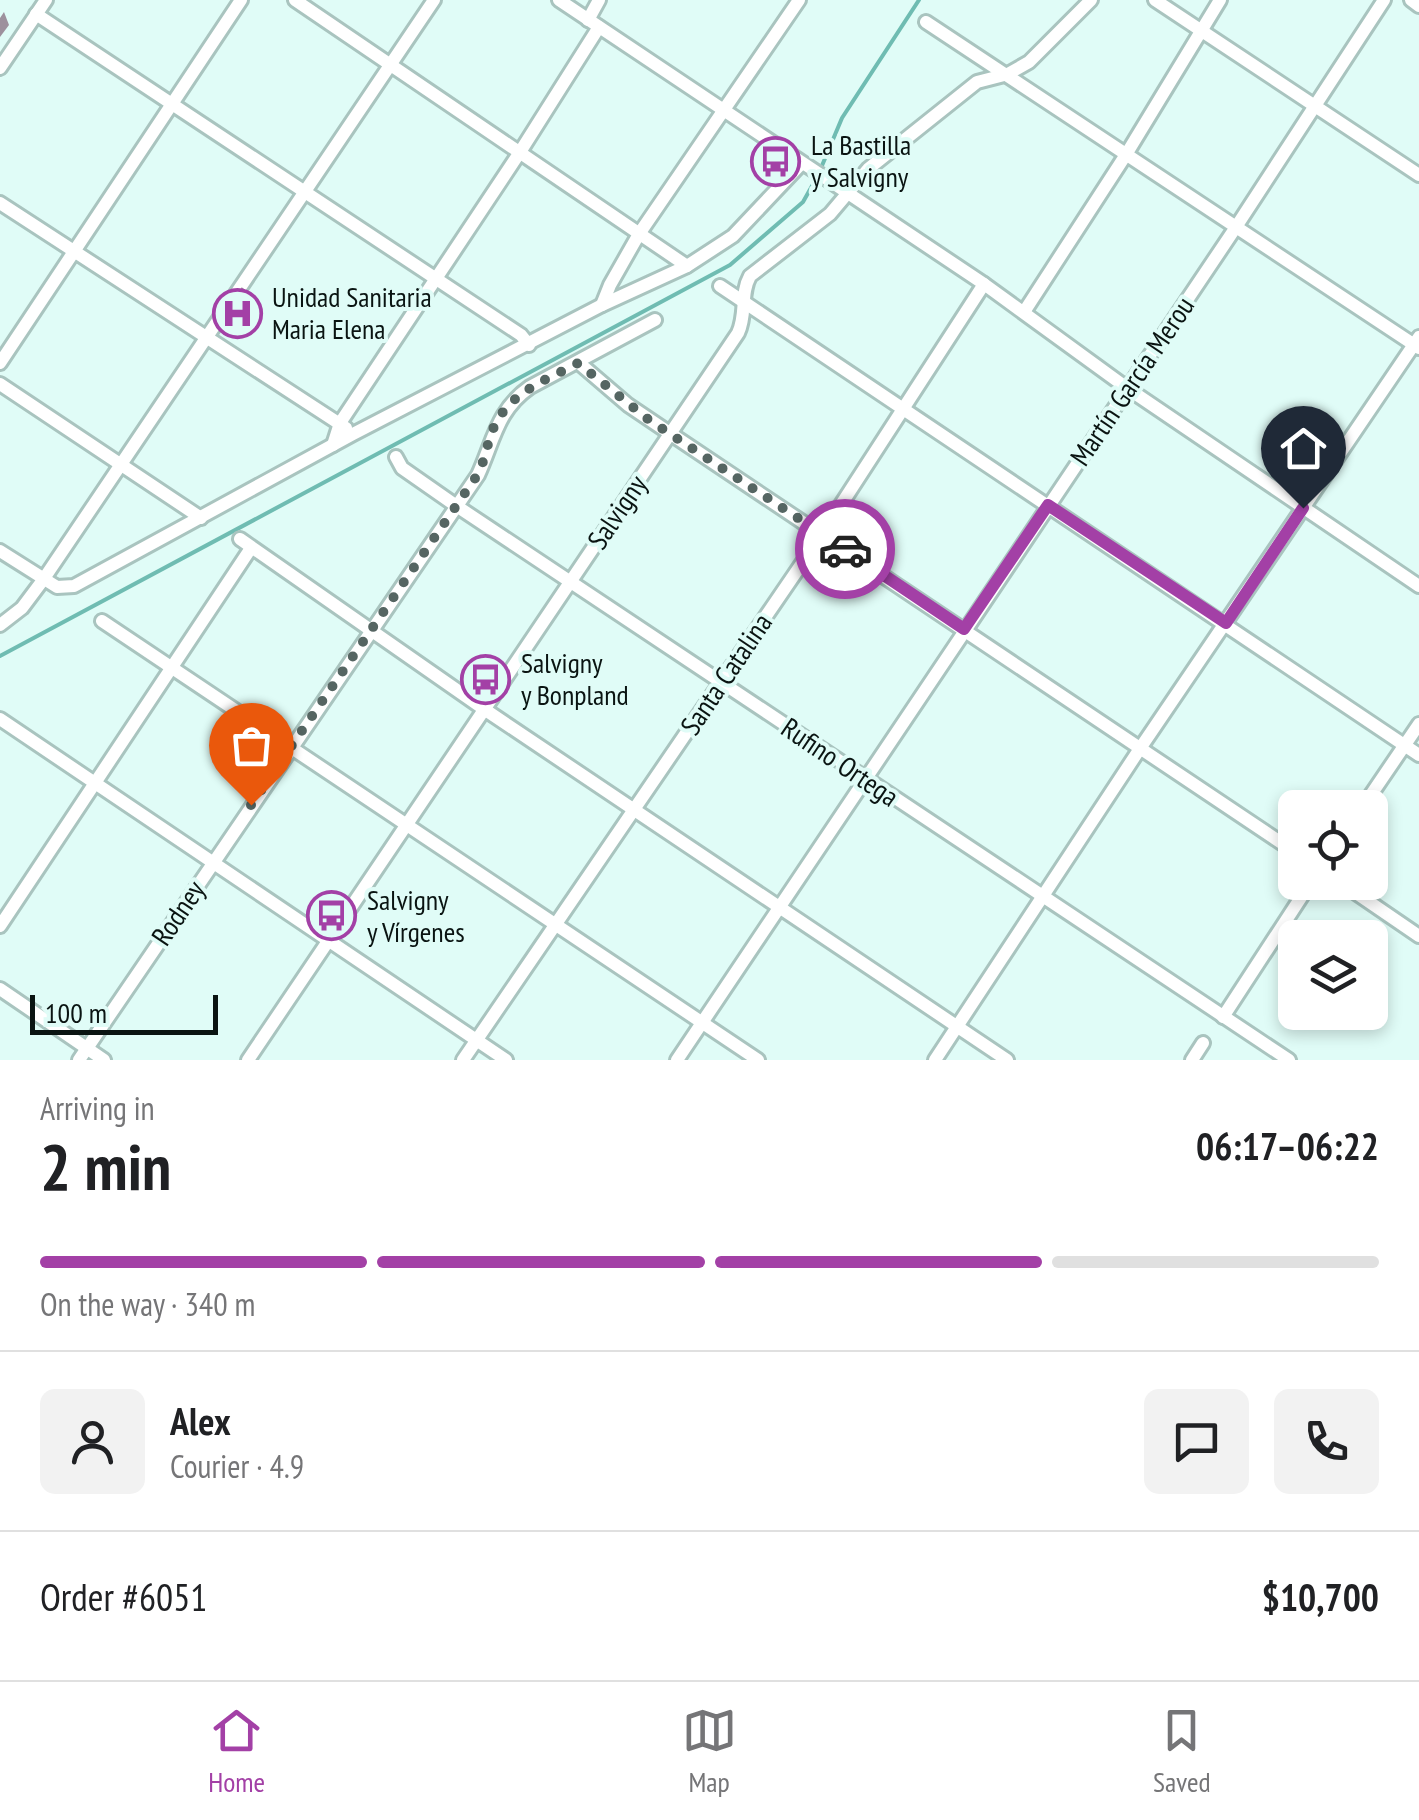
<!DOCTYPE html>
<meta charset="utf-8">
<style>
body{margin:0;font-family:"PT Sans Narrow",sans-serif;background:#f2f2f2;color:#202124;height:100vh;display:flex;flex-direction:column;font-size:38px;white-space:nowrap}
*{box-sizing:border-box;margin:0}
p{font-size:32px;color:#757577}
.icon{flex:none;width:55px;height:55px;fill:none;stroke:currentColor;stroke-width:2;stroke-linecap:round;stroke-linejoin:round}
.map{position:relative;height:1060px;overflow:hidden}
.drawer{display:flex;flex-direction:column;background:#fff;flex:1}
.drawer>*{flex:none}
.buttons{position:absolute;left:1278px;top:790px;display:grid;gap:20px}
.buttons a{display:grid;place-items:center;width:110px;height:110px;border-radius:15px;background:#fff;box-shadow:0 5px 15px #0003;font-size:50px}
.scale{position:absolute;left:30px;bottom:25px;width:188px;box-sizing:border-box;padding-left:10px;border:5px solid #0a1412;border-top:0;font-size:28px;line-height:35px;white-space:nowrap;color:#0a1412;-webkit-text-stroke:8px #e0fcf7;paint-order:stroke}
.pin{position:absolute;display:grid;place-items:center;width:85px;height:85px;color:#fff;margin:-102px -42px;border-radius:50% 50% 50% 0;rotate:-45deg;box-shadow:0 0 10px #0007}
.pin .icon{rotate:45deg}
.courier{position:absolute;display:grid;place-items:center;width:100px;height:100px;margin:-50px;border:8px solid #a340a6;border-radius:50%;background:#fff;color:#222;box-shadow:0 2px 12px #0007}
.headline em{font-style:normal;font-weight:700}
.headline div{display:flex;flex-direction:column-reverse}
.headline{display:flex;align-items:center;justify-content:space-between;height:170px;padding:0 40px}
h1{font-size:65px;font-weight:700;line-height:75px}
.bar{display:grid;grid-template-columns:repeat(4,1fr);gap:15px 10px;align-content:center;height:120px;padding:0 40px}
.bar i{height:12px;border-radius:8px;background:#e0e0e0}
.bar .active{background:#a340a6}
.bar p{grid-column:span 4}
.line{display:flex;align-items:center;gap:25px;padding:0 40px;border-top:2px solid #e0e0e0}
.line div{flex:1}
.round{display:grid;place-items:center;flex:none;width:105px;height:105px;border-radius:15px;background:#f2f2f2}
.dock{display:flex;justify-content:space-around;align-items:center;height:140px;border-top:2px solid #e0e0e0;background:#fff;font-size:28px;color:#757577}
.dock a{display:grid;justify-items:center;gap:5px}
.dock .active{color:#a340a6}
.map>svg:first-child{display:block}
</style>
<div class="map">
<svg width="1419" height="1060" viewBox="0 0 1419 1060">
<rect width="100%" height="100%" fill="#e0fcf7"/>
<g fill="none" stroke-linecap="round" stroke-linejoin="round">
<!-- stream -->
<g stroke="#6fbcb2" stroke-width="4">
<polyline points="821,168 842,118 919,0"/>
<polyline points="0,656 730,265 803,202 817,177"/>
</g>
<defs>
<g id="minor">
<polyline points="295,0 687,266"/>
<polyline points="559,0 984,284 1127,388 1419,586"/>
<polyline points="1155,0 1419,175"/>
<polyline points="1411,0 1419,6"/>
<polyline points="36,14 521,335 529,345"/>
<polyline points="588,20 599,0"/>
<polyline points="926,22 1419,348"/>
<polyline points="0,68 46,0"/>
<polyline points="0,203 346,428"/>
<polyline points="720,286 1419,755"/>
<polyline points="602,305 610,285 639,234 799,0"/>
<polyline points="1024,312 1127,153 1220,0"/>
<polyline points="0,363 241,0"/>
<polyline points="579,363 628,405 671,434 1295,852"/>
<polyline points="0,384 201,518"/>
<polyline points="333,445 340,423 520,152 599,27"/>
<polyline points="396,457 402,468 455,505 1289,1060"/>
<polyline points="240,539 484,709 1007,1060"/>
<polyline points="0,551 57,587 74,586 353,434 602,305 687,266 733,236 801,164"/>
<polyline points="102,621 758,1060"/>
<polyline points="0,625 22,608 43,580 434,0"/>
<polyline points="0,719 506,1060"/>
<polyline points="1362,808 1419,724"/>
<polyline points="1340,882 1419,936"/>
<polyline points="0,926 251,548"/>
<polyline points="0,989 104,1060"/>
<polyline points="1223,1017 1311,882"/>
<path d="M79,1060L478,475C494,440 497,410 530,387L655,320"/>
<path d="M248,1060L738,333C747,314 740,294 750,276L830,214L868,169L977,82L1008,74L1029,62L1091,0"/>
<polyline points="463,1060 822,534 984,284"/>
<polyline points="677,1060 1236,227 1384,0"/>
<polyline points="935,1060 1139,750 1419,337"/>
<polyline points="1192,1060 1203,1043"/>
</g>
</defs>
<!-- minor casing -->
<use href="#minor" stroke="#a9c4bf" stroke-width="18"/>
<!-- minor -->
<use href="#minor" stroke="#fff" stroke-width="12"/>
</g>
<!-- wall -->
<polygon fill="#c1b2c1" points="254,304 236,330 228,324 224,316"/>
<!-- shaded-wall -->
<g fill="#9d919d">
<polygon points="4,12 9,25 0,37 0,18"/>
<polygon points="251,296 254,304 236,330 233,322"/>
</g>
<!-- building -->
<polygon fill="#e0cfe0" stroke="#9d919d" stroke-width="2.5" points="242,289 251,296 233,322 224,316"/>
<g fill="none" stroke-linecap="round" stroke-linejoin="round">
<!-- done -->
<path stroke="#556562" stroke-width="10" stroke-dasharray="0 18" d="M251,805L478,474C485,460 487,444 493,429C509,392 545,381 578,363L649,420L845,549"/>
<!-- route -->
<polyline stroke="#a340a6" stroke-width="12" points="845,549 964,629 1048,505 1226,623 1303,508"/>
</g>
<!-- icons -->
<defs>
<symbol id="bus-ring" viewBox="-11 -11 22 22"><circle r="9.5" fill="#e0fcf7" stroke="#a340a6" stroke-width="1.5"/><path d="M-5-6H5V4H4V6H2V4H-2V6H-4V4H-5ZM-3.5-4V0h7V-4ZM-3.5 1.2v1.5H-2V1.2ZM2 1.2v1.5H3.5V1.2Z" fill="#a340a6"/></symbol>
<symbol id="hospital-ring" viewBox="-11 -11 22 22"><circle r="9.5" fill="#e0fcf7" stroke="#a340a6" stroke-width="1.5"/><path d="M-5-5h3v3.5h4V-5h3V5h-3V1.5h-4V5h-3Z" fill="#a340a6"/></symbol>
</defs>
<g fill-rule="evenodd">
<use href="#bus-ring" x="748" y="134" width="55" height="55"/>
<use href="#hospital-ring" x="210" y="286" width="55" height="55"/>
<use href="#bus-ring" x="458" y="652" width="55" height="55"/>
<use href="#bus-ring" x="304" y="888" width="55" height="55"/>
</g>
<g text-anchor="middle" stroke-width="8" stroke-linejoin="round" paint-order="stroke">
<!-- poi labels -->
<g font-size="28" fill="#0a1412" stroke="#e0fcf7" text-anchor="start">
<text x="811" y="155">La Bastilla<tspan x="811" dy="32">y Salvigny</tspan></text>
<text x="272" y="307">Unidad Sanitaria<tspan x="272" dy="32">Maria Elena</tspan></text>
<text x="521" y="673">Salvigny<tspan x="521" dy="32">y Bonpland</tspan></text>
<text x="367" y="910">Salvigny<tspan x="367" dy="32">y Vírgenes</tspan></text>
</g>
<!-- street labels -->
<g font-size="28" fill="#0a1412" stroke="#e0fcf7">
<text transform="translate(1132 381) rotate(-56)" y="10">Martín García Merou</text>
<text transform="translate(617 512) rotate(-56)" y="10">Salvigny</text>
<text transform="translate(726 674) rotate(-56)" y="10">Santa Catalina</text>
<text transform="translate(840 762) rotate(34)" y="10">Rufino Ortega</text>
<text transform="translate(178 913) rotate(-56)" y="10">Rodney</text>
</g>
</g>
</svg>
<div class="buttons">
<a><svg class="icon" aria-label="locate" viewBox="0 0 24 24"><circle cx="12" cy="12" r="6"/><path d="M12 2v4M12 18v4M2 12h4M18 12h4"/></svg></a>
<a><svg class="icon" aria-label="layers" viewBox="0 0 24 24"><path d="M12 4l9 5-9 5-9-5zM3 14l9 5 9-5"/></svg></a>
</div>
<div class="scale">100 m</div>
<div class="pin" style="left:251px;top:805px;background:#ea580c"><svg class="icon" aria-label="bag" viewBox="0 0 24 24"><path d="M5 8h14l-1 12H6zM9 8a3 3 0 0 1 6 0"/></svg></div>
<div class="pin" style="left:1303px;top:508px;background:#1f2937"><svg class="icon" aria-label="home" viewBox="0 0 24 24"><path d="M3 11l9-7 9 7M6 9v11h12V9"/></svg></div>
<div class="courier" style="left:845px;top:549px"><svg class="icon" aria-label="car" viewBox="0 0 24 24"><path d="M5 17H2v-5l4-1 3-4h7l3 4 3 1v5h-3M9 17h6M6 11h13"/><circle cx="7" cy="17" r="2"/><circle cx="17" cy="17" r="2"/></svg></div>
</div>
<section class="drawer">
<div class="headline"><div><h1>2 min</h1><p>Arriving in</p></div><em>06:17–06:22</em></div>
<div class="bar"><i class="active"></i><i class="active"></i><i class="active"></i><i></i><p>On the way · 340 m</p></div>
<div class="line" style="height:180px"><a class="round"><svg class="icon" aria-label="person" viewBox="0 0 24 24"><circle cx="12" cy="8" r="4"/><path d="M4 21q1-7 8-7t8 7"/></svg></a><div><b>Alex</b><p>Courier · 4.9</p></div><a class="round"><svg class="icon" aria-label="chat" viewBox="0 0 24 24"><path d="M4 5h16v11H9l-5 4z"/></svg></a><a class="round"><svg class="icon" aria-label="phone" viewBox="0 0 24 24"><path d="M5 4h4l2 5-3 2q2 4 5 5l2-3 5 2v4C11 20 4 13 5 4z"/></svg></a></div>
<div class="line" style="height:130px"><div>Order #6051</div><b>$10,700</b></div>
</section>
<nav class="dock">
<a class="active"><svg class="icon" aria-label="home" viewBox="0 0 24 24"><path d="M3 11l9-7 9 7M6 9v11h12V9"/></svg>Home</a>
<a><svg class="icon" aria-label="map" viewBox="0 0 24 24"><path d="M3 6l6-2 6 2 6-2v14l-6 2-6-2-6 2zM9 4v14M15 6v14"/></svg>Map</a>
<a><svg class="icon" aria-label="saved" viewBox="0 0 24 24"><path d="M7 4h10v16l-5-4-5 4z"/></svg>Saved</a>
</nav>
